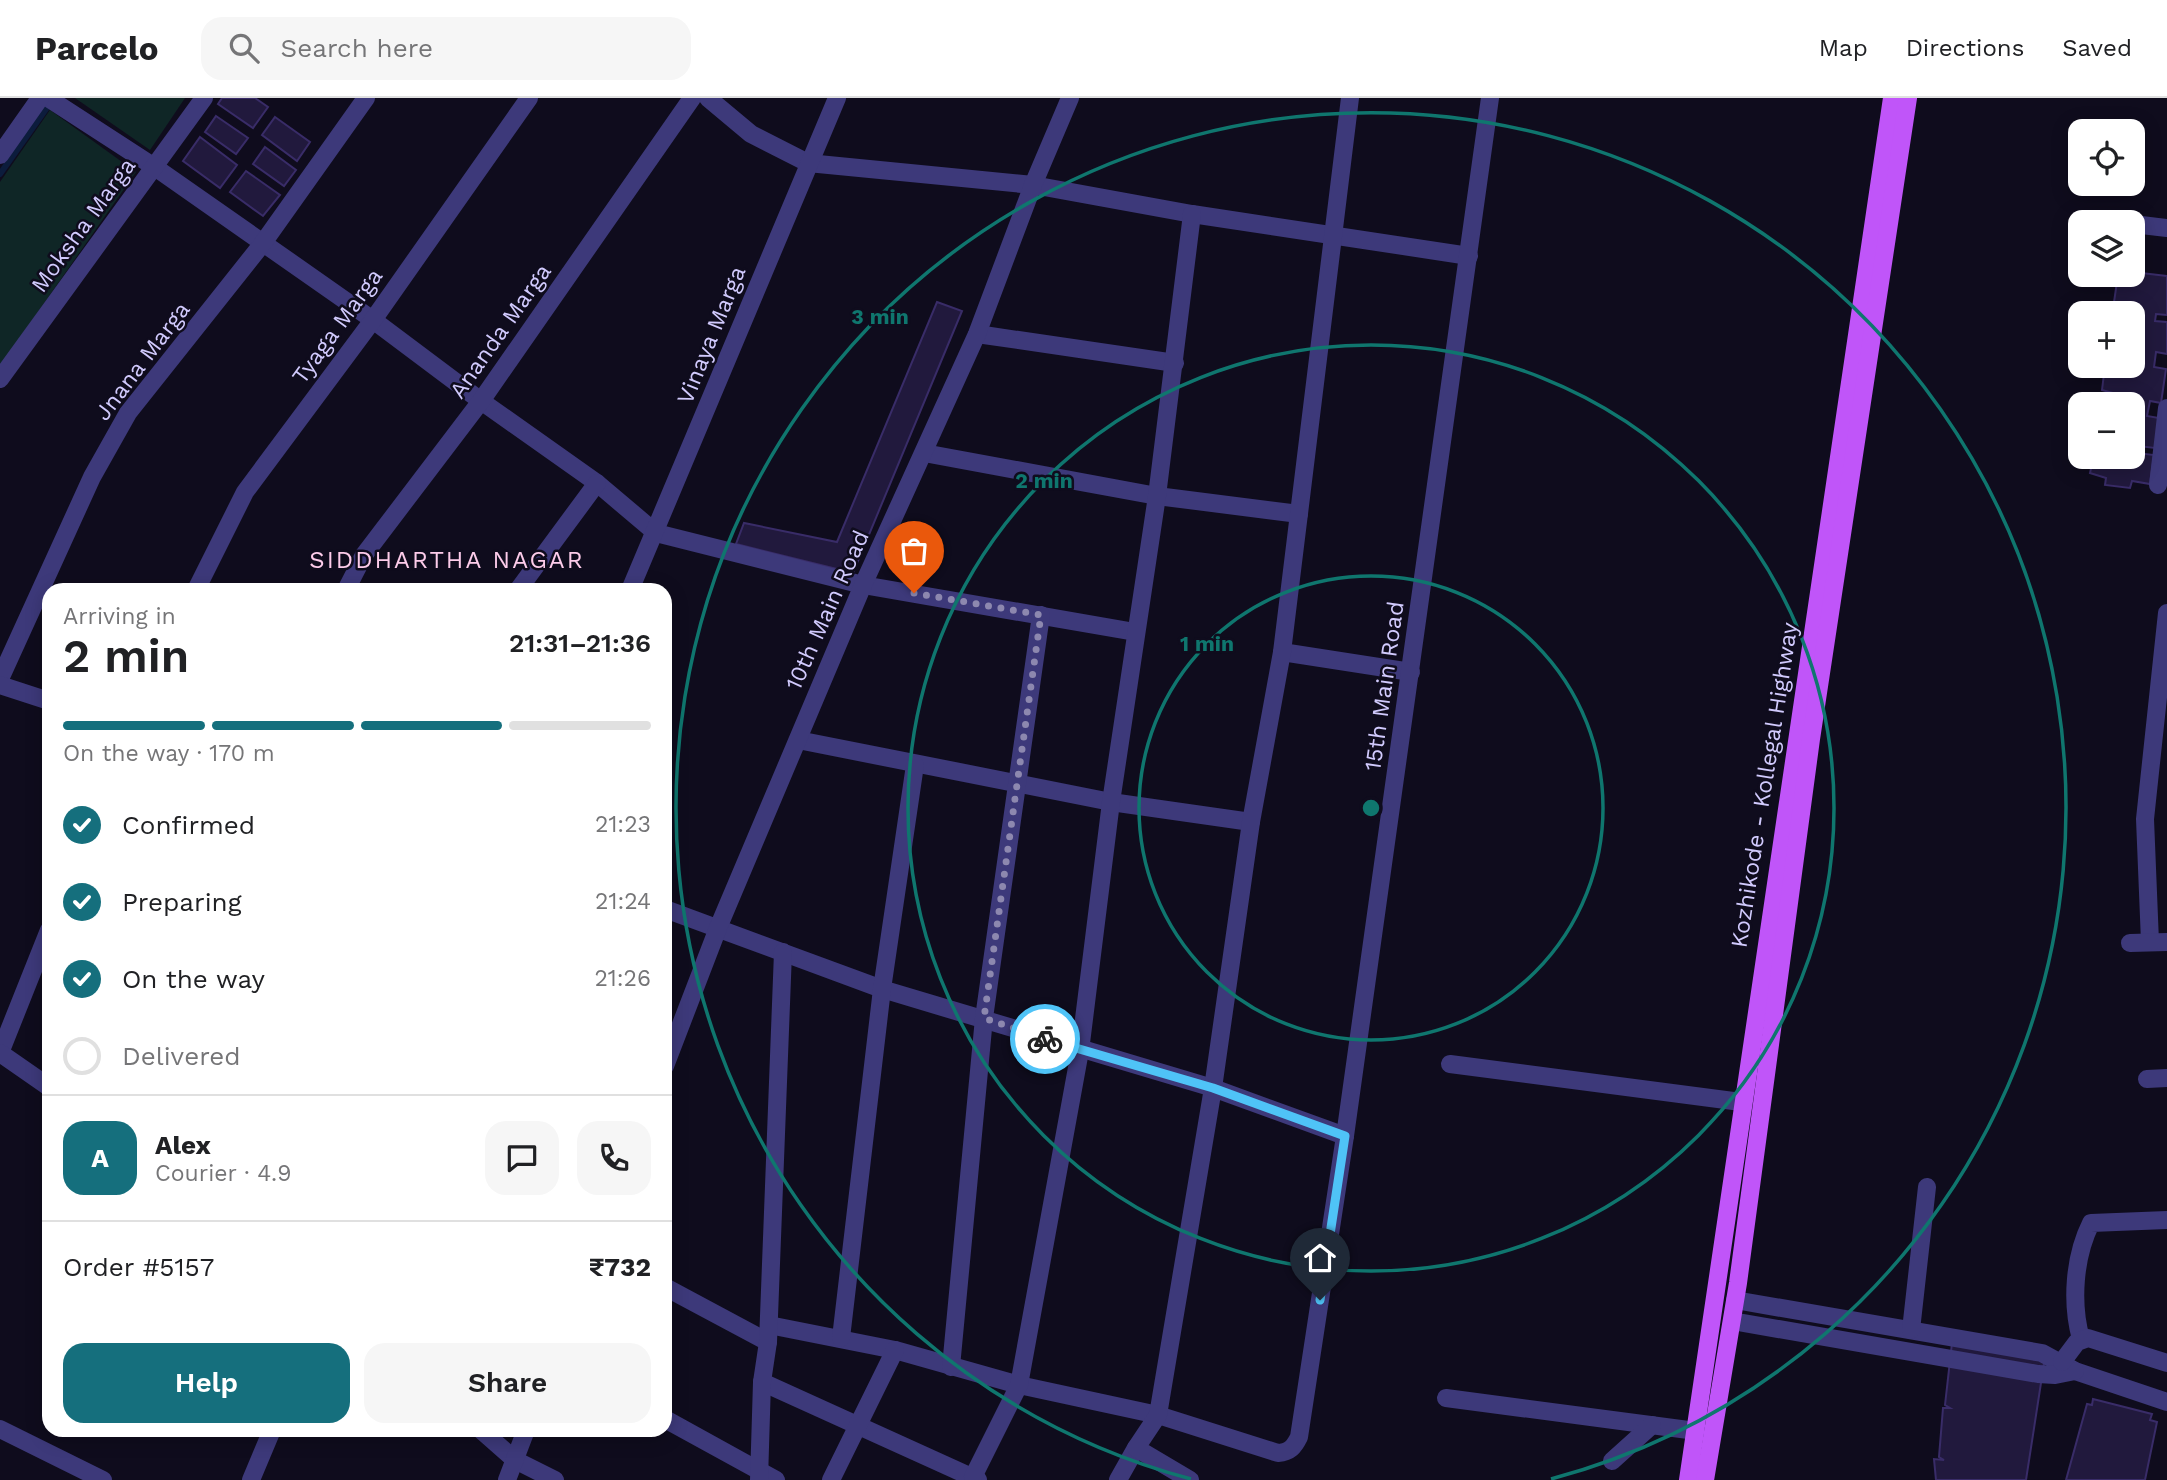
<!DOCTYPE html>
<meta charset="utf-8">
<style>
body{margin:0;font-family:"Work Sans",sans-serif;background:#f6f6f6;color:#202124;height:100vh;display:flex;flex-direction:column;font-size:26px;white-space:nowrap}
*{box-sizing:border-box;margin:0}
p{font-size:23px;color:#757577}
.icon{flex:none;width:38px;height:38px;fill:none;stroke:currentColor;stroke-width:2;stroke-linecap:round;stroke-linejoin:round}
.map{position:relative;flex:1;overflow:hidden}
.sheet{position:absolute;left:42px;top:485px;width:630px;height:854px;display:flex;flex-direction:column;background:#fff;border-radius:21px;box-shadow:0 4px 18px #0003}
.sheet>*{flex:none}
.controls{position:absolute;left:2068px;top:21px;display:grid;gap:14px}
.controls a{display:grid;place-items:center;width:77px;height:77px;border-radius:14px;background:#fff;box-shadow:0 4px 18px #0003;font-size:35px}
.pin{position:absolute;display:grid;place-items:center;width:60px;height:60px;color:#fff;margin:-72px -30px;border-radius:50% 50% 50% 0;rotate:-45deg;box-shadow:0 0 7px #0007}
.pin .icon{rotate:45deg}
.courier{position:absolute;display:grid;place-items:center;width:70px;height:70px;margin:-35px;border:5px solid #4fc3f7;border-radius:50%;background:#fff;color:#222;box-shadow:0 2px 9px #0007}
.overview em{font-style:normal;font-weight:600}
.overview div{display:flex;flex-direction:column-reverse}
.overview{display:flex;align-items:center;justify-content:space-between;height:119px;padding:0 21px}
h1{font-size:46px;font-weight:600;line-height:52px}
.bar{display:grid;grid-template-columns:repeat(4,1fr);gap:10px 7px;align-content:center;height:84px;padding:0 21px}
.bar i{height:9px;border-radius:5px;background:#e0e0e0}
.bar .active{background:#156f7d}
.bar p{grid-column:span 4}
.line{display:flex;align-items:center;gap:18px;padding:0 21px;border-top:2px solid #e0e0e0}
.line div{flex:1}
.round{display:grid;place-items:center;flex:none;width:74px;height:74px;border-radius:21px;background:#f6f6f6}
ol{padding:0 21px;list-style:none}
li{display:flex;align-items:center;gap:21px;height:77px}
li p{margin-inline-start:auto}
li .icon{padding:7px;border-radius:50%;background:#156f7d;color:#fff;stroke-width:4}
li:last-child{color:#757577}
li i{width:38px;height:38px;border:4px solid #e0e0e0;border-radius:50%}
.primary-button{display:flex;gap:14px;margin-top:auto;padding:14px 21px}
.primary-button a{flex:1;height:80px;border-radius:21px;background:#156f7d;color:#fff;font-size:28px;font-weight:600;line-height:80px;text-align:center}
.primary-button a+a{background:#f6f6f6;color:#202124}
header{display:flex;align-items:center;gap:42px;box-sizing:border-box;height:98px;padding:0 35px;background:#fff;border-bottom:2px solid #e0e0e0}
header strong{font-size:33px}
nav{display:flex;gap:38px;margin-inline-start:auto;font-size:24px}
.search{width:490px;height:63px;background:#f6f6f6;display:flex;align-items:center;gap:18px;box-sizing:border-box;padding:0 24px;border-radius:21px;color:#757577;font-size:26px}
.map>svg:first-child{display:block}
</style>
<header>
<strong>Parcelo</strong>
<div class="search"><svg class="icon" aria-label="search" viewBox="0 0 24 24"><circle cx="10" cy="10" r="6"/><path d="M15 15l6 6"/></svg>Search here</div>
<nav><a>Map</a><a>Directions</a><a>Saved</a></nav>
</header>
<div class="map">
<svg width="2167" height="1382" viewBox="0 0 2167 1382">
<rect width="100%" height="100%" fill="#0f0c1d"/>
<!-- green -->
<g fill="#0f2626">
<polygon points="75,0 185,0 150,52"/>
<polygon points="50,12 136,74 0,268 0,84"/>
</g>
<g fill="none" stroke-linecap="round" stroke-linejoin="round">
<!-- stream -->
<polyline stroke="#0c1c3c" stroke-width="6" points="0,76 51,4"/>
</g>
<!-- building -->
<g fill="#21193d" stroke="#392c68" stroke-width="2">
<polygon points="222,0 255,0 268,9 253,30 218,6"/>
<polygon points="216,18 248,40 236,56 205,34"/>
<polygon points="275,19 310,44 297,63 262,37"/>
<polygon points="200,39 237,67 220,90 183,63"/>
<polygon points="265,49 296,72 284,88 253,66"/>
<polygon points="246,73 280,97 263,118 230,94"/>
<polygon points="2133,174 2167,178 2167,217 2156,216 2155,223 2167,224 2167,256 2156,254 2154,269 2166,271 2161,305 2150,303 2147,318 2159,320 2155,350 2138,348 2137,355 2154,357 2150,386 2132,383 2130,390 2105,387 2106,380 2090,375 2092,366 2096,367 2097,359 2092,359 2133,359 2133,306 2119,306 2120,297 2102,292 2105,268 2133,268 2135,211 2116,209 2117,204 2114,204 2118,177 2133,177"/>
<polygon points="937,204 962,213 853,475 736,446 744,425 837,444"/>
<polygon points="1952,1245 2045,1259 2026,1382 1936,1382 1934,1361 1944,1362 1939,1359 1943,1310 1950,1310 1945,1307"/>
<polygon points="2093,1301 2152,1316 2150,1322 2157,1324 2145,1382 2066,1382 2087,1306 2092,1307"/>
</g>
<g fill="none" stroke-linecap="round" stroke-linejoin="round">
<!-- minor -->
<g stroke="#3d397a" stroke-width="18">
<polyline points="48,0 156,70 373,222 481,303 597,385 656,435 863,487 1135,534"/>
<polyline points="708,0 751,36 808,65 1033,87 1192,116 1469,158"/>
<polyline points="0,57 40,0"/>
<polyline points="2133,126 2167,130"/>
<polyline points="977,236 1175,265"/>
<polyline points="0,281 204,0"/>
<polyline points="924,355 1157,398 1299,416"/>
<polyline points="2158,387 2167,310"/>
<polyline points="196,492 245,394 373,222 529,0"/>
<polyline points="346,492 364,457 481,303 692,0"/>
<polyline points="518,492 597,385"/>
<polyline points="630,492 837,0"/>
<polyline points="1282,554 1411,574"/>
<polyline points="0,581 92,379 128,315 263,145 366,0"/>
<polyline points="0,587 49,603"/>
<polyline points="798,642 1111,704 1251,724"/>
<polyline points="665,811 882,891 1213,990 1345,1038"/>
<polyline points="2150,844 2145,721 2167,515"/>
<polyline points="2130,845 2167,844"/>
<polyline points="0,955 49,832"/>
<polyline points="0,955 49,989"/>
<polyline points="1450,966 1741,1004"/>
<polyline points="665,968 718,830 863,487 977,236 1033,87 1070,0"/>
<polyline points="2147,981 2167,980"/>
<polyline points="665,1189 768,1244"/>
<polyline points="1735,1202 2042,1255 2075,1273 2167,1304"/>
<polyline points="1732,1223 2038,1276 2055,1277 2075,1273"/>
<path d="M769,1227L895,1252L1019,1287L1158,1317L1278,1355C1290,1354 1294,1349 1299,1339L1345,1038L1490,0"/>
<polyline points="1911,1232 1927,1089"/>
<polyline points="841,1240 882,891 915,667"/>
<path d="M2081,1241C2071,1205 2074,1159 2091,1125L2167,1122"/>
<polyline points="2062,1264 2077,1244 2088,1240 2167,1265"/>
<polyline points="951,1269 984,920 1041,517"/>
<polyline points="762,1284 978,1382"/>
<polyline points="1446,1300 1696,1333"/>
<polyline points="665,1321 776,1382"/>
<polyline points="0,1331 103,1382"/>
<polyline points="481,1332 515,1362 555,1382"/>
<polyline points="1612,1363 1652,1327"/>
<polyline points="973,1379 1019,1287 1080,953 1111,704 1157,398 1192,116"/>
<polyline points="251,1382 272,1332"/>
<polyline points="507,1382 526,1332"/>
<polyline points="759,1382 762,1284 768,1244 783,854"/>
<polyline points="831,1382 895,1252"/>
<polyline points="1118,1382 1136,1350"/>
<polyline points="1190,1382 1136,1350 1158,1317 1213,990 1251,724 1282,554 1350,0"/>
</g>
<!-- major -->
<g stroke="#c055f9" stroke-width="18">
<polyline points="1688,1382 1892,0"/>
<polyline points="1705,1382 1738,1185 1811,641 1908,0"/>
</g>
</g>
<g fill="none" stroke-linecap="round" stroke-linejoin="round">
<!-- done -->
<polyline stroke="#8d88af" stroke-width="7" stroke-dasharray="0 12.6" points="914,495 1041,517 984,920 1045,941"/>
<!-- route -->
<polyline stroke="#4fc3f7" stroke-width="9" points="1045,941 1213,990 1345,1038 1320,1202"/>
</g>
<!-- distance rings -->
<g fill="none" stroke="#0f766e" stroke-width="3.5">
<circle cx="1371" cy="710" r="232"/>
<circle cx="1371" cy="710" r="463"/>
<path d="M1191 1381A695 695 0 1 1 1551 1381"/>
</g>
<g text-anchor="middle" stroke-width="5" stroke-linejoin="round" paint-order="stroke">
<!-- street labels -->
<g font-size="23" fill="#d1cafd" stroke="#0f0c1d">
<text transform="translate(83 127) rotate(-54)" y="8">Moksha Marga</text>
<text transform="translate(337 228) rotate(-54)" y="8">Tyaga Marga</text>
<text transform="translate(500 233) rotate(-55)" y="8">Ananda Marga</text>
<text transform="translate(711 237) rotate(-68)" y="8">Vinaya Marga</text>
<text transform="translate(142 263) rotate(-53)" y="8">Jnana Marga</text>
<text transform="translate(827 512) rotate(-66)" y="8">10th Main Road</text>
<text transform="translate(1384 588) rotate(-82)" y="8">15th Main Road</text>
<text transform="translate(1764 687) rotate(-81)" y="8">Kozhikode - Kollegal Highway</text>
</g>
<!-- neighbourhood labels -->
<g font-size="24" letter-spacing="2" fill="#fdccea" stroke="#0f0c1d">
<text x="447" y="470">SIDDHARTHA NAGAR</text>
</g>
</g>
<circle cx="1371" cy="710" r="10" fill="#0f766e" stroke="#0f0c1d" stroke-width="3.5"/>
<g font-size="21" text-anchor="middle" font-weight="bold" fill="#0f766e" stroke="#0f0c1d" stroke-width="5" stroke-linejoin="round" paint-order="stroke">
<text x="880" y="226">3 min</text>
<text x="1044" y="390">2 min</text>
<text x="1207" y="553">1 min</text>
</g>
</svg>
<div class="controls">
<a><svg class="icon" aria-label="locate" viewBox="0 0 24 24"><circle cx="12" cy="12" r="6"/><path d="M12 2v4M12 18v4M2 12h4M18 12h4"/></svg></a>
<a><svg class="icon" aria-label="layers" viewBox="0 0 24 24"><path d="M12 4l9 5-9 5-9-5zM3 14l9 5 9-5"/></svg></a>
<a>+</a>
<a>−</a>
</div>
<div class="pin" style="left:914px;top:495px;background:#ea580c"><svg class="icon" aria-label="bag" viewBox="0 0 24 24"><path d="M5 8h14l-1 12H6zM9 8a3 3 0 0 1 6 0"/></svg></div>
<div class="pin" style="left:1320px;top:1202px;background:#1f2937"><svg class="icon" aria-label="home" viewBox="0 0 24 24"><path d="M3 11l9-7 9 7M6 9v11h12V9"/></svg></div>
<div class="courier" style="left:1045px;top:941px"><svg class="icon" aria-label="bike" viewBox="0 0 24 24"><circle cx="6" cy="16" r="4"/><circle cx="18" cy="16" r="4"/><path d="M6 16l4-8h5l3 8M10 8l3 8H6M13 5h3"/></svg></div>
<section class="sheet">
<div class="overview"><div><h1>2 min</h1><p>Arriving in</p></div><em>21:31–21:36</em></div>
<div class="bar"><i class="active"></i><i class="active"></i><i class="active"></i><i></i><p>On the way · 170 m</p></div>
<ol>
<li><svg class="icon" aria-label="check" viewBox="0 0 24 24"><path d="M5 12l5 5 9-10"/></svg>Confirmed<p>21:23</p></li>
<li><svg class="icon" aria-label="check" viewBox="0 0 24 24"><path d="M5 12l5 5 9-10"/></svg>Preparing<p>21:24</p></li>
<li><svg class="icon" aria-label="check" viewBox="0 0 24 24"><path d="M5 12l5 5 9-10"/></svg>On the way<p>21:26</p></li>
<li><i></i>Delivered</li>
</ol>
<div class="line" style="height:126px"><b class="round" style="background:#156f7d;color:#fff">A</b><div><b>Alex</b><p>Courier · 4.9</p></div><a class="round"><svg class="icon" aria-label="chat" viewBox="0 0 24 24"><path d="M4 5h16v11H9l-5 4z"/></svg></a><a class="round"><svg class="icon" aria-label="phone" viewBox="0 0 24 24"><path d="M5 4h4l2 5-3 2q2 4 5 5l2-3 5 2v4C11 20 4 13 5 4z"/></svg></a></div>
<div class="line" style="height:91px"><div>Order #5157</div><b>₹732</b></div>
<div class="primary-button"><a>Help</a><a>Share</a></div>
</section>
</div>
